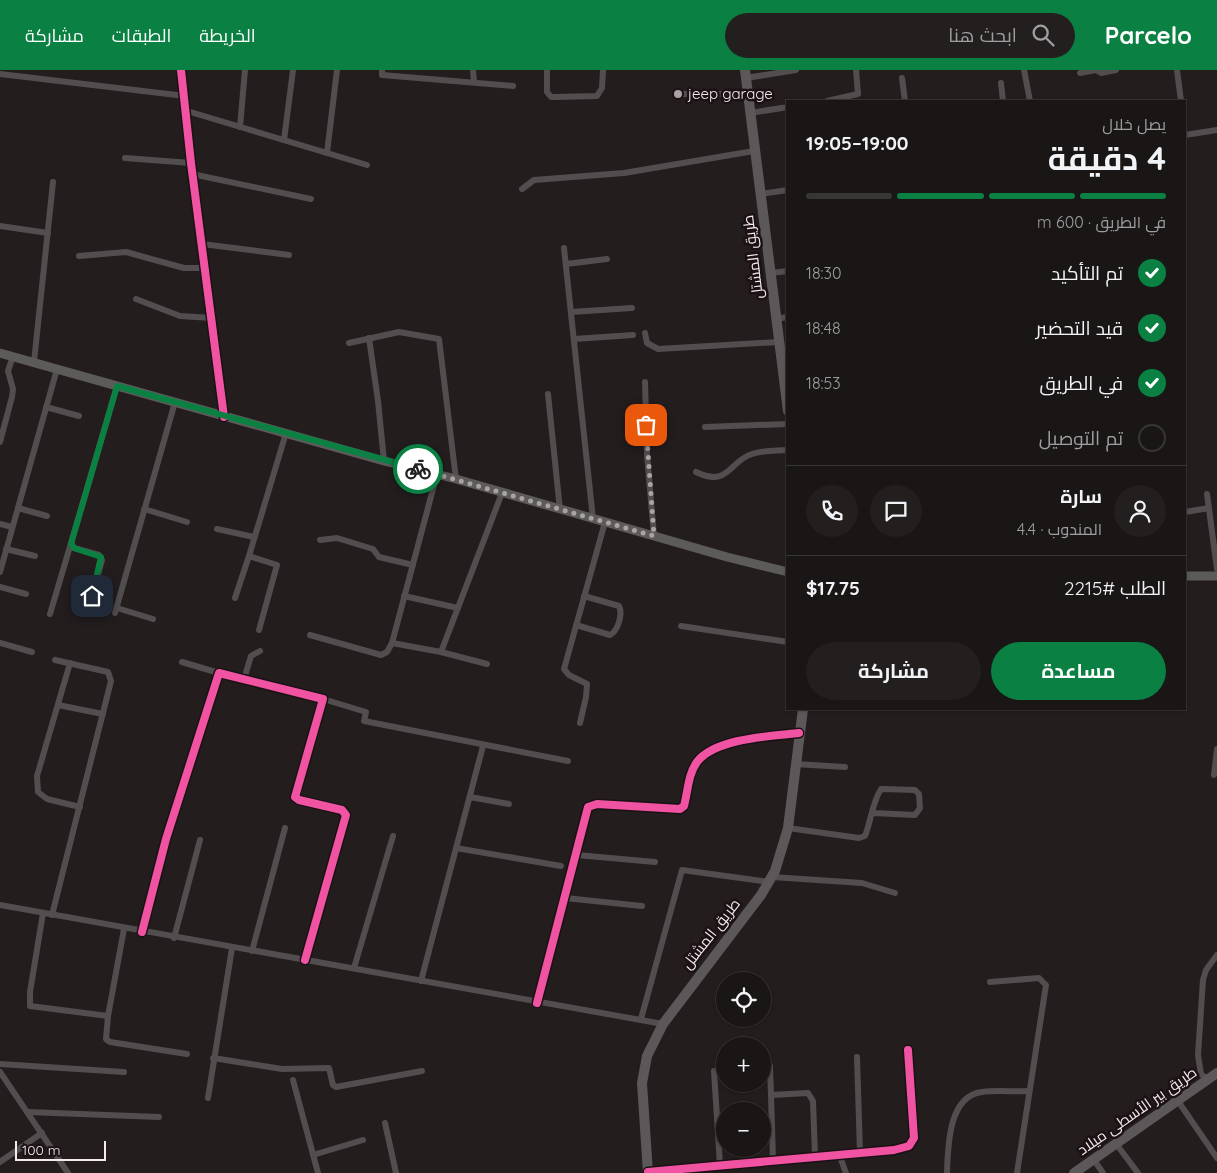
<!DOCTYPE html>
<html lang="ar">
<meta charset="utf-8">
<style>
body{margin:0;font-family:Quicksand,Cairo,sans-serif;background:#231f1f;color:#f1f3f6;direction:rtl;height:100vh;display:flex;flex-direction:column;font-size:19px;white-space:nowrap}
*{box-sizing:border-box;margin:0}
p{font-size:16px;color:#9f9fa1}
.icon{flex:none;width:28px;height:28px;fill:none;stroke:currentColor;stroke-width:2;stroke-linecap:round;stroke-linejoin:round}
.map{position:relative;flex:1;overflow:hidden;direction:ltr}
.drawer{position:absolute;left:786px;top:30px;width:400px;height:610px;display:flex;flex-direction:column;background:#1a1616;border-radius:0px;box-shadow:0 1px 4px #0004,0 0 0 1px #383535;direction:rtl}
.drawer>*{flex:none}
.fabs{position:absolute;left:716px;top:902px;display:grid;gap:10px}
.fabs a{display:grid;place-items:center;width:55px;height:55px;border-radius:50%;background:#1a1616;box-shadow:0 1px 4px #0004,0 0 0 1px #383535;font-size:25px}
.scale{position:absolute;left:15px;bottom:12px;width:91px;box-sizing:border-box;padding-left:5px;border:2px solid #f3ebec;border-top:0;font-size:14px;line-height:18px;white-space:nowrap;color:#f3ebec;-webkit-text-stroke:4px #1c1114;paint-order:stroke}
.pin{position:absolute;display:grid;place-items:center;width:42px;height:42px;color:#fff;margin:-21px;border-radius:10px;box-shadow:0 2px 8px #0006}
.courier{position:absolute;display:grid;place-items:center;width:50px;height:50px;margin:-25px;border:4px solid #0b8043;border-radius:50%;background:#fff;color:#222;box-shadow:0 1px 6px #0007}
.summary em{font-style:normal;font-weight:700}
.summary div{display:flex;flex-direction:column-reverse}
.summary{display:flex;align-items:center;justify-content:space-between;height:85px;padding:0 20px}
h1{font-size:32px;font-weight:700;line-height:38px}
.bar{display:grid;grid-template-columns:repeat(4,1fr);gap:8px 5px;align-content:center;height:60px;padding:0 20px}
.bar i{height:6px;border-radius:4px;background:#383535}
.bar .selected{background:#0b8043}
.bar p{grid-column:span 4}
.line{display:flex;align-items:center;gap:12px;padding:0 20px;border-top:1px solid #383535}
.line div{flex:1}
.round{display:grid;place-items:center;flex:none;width:52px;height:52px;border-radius:26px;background:#231f1f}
ol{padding:0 20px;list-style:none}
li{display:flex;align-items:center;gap:15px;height:55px}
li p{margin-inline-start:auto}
li .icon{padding:5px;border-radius:50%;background:#0b8043;color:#fff;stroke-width:4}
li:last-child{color:#9f9fa1}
li i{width:28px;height:28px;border:2px solid #383535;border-radius:50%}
.action{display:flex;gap:10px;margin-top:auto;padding:10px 20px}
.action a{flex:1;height:58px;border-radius:30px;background:#0b8043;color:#fff;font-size:20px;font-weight:700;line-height:58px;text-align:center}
.action a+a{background:#231f1f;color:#f1f3f6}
header{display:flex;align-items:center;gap:30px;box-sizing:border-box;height:70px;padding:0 25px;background:#0b8043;color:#fff}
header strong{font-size:24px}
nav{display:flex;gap:28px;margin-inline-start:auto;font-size:18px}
.search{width:350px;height:45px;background:#231f1f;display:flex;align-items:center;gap:12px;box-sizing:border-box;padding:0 18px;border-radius:28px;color:#9f9fa1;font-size:19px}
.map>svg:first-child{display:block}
</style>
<header>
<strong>Parcelo</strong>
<div class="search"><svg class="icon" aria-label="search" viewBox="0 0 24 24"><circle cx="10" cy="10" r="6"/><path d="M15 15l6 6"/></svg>ابحث هنا</div>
<nav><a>الخريطة</a><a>الطبقات</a><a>مشاركة</a></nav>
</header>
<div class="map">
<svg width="1217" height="1103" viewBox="0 0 1217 1103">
<rect width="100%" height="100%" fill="#231d1e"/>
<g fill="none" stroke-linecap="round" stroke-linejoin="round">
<!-- street -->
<g stroke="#524e4f" stroke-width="6">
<polyline points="181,0 191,93 224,347"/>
<polyline points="382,0 382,5 513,16"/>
<polyline points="473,0 474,12"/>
<polyline points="547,0 547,22 551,27 556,27 597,26 602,18 603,0"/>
<polyline points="1024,0 1030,31"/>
<polyline points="1177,0 1181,31"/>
<polyline points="1080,3 1096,0 1101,3 1116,0"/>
<polyline points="0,4 185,26"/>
<polyline points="746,8 796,0"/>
<polyline points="902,8 905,31"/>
<polyline points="1001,13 1003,31"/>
<polyline points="678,24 747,24"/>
<polyline points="827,31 858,24 856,0"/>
<polyline points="187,41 367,95"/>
<polyline points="750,43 788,37"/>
<polyline points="240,57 245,0"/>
<polyline points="1185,65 1217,60"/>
<polyline points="284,70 293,0"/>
<polyline points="327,83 337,0"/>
<polyline points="125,88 191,93"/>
<polyline points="192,104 311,129"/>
<polyline points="522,119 534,110 624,103 754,81"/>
<polyline points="760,124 788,120"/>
<polyline points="0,156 48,163"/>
<polyline points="202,174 289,185"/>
<polyline points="564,178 593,449"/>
<polyline points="79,186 126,182 184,198 205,198"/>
<polyline points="566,194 607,189"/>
<polyline points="770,203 788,201"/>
<polyline points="136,229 180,246 212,248"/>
<polyline points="571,242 632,238"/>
<polyline points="775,249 788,247"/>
<polyline points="645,263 647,273 658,279 778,272"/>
<polyline points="369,268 378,331 384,391"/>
<polyline points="574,269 633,265"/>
<polyline points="349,273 399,262 439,269 456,409"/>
<polyline points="34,292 53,112"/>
<polyline points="645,312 647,384 654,466"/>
<polyline points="548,324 560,440"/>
<polyline points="46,337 79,346"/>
<polyline points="705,357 788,354"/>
<polyline points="0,372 12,327 13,319 8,301 13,286"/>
<path d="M696,402C729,418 729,391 752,384C763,380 776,381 788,380"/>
<polyline points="1207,424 1217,499"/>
<polyline points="18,438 47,446"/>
<polyline points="144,439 187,452"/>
<polyline points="1185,442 1209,438"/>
<polyline points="0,454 12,457"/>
<polyline points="217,459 254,467"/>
<polyline points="320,470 337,468 373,479 379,487 413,495"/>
<polyline points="6,479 35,486"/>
<polyline points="0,502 57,299"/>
<polyline points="0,517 26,524"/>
<polyline points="404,526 458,538"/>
<polyline points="235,528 249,486"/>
<polyline points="117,538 153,549"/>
<polyline points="115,543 175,332"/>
<polyline points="50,544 71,473"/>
<polyline points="87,544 102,490 99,485 74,478 71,473 117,316"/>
<path d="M576,555L610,565C618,561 623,544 619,536L584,526"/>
<polyline points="681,556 788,572"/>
<polyline points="259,560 277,495 249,486 286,363"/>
<polyline points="310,565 381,585 387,582 392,573 441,582"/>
<polyline points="0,573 32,582"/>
<polyline points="392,573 437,404"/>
<polyline points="182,592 219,603"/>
<polyline points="70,593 37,706 38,722 47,729 80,737"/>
<polyline points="487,594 441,582 502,423"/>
<polyline points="244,609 251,586 260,581"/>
<polyline points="323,629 366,642 364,651 568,691"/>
<polyline points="58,635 103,644"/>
<polyline points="580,653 586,627 587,614 569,605 564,599 605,452"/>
<polyline points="795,694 845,697"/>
<polyline points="1214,705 1217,679"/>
<polyline points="470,727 509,734"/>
<path d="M788,758L859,768L865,766C871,751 872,733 881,719L915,720L919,724L920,738L915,745L873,743"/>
<polyline points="456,778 561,796"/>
<polyline points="577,785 655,792"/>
<polyline points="772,807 862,813 895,823"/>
<polyline points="565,828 642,836"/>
<polyline points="0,835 663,954"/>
<polyline points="43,843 30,922 30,936 108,946"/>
<polyline points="52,845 111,611 108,602 55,590"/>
<polyline points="124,859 108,946 106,969 110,972 187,984"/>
<polyline points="142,862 166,769 219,603 323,629 295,727 299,730 342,740 346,745 305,890"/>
<polyline points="174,868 200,770"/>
<polyline points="252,881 285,758"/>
<polyline points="354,898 393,766"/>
<polyline points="421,911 483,676"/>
<polyline points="990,912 1039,908 1046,915 1017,1103"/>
<path d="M537,933L588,737L597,734L680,739L684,736C688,721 688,704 697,692C715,668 772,666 799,663"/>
<polyline points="641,949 682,800 769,812"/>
<polyline points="857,987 860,1082"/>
<polyline points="213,988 282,999 329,998 333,1015 336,1017 422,1001"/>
<polyline points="0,994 124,1002"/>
<polyline points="770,996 771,1025 808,1023 813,1031 815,1086"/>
<polyline points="714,1001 720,1095"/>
<polyline points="0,1002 68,1103"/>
<polyline points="1207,1009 1201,1004 1198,985 1203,910 1206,900 1217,885"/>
<polyline points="293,1010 318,1103"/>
<polyline points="771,1025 773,1090"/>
<polyline points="208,1028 232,878"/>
<polyline points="1178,1031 1217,1088"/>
<polyline points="28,1042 159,1047"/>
<polyline points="385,1053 396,1103"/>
<polyline points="1117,1075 1138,1103"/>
<polyline points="839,1084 846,1103"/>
<polyline points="313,1085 363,1070"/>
<polyline points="1094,1090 1103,1103"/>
<polyline points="0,1092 42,1063"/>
<polyline points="648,1102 894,1080 909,1076 914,1068 908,980"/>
<path d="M947,1103C948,1077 948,1026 982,1022C997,1020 1014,1022 1029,1021"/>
</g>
<!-- secondary -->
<g stroke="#5d5a5a" stroke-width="9">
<polyline points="0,283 384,391 456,409 727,487 788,502"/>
<polyline points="1185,506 1217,506"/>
</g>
<!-- primary -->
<g stroke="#5c5859" stroke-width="10">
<polyline points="745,0 788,341"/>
<polyline points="648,1103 642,1013 647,986 663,954 761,825 775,801 788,758 803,639"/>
<polyline points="1074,1103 1217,1003"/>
</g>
<defs>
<g id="cycleway">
<polyline points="181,0 191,93 224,347"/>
<polyline points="142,862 166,769 219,603 323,629 295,727 299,730 342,740 346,745 305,890"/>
<path d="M537,933L588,737L597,734L680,739L684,736C688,721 688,704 697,692C715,668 772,666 799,663"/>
<polyline points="648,1102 894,1080 909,1076 914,1068 908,980"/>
</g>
</defs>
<!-- cycleway casing -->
<use href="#cycleway" stroke="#1c1114" stroke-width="11"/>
<!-- cycleway -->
<use href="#cycleway" stroke="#f153a3" stroke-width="8"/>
</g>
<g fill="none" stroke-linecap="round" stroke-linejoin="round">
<!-- done -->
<polyline stroke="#aaa3a4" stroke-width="5" stroke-dasharray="0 9" points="418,399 654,466 646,355"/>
<!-- route -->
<polyline stroke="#0b8043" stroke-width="6" points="92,526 101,487 74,478 71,474 117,316 418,399"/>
</g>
<!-- markers -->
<circle fill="#aaa3a4" stroke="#1c1114" stroke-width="2" cx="678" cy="24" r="5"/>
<g text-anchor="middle" stroke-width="5" stroke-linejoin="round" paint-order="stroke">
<!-- poi labels -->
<g font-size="15" fill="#f3ebec" stroke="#1c1114" text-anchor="start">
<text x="688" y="29">jeep garage</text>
</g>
<!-- street labels -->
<g font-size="15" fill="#f3ebec" stroke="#1c1114">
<text transform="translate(753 187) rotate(-97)" y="5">طريق المشتل</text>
<text transform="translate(711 864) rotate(-52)" y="5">طريق المشتل</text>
<text transform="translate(1137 1041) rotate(-35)" y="5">طريق بير الأسطى ميلاد</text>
</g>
</g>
</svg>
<div class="fabs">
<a><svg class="icon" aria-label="locate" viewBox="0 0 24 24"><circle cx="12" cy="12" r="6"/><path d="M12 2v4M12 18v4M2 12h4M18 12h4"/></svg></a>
<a>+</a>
<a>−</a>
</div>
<div class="scale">100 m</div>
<div class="pin" style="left:646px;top:355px;background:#ea580c"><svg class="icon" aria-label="bag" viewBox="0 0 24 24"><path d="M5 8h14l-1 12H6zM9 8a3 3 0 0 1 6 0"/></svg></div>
<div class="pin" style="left:92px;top:526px;background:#1f2937"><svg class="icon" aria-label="home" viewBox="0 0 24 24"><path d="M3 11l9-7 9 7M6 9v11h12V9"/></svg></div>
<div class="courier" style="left:418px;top:399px"><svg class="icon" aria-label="bike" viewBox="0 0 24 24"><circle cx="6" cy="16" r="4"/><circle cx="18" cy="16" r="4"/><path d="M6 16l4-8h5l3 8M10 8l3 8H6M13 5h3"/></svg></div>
<section class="drawer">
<div class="summary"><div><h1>4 دقيقة</h1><p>يصل خلال</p></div><em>19:00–19:05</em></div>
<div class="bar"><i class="selected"></i><i class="selected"></i><i class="selected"></i><i></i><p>في الطريق · 600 m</p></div>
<ol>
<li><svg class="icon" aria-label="check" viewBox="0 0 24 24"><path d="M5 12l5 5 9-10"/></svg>تم التأكيد<p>18:30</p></li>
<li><svg class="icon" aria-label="check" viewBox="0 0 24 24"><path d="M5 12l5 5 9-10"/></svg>قيد التحضير<p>18:48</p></li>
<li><svg class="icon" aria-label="check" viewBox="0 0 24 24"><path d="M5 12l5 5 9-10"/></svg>في الطريق<p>18:53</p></li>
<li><i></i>تم التوصيل</li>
</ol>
<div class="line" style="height:90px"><a class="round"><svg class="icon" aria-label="person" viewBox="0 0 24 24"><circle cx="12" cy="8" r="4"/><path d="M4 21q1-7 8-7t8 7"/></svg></a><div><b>سارة</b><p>المندوب · 4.4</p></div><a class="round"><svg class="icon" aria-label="chat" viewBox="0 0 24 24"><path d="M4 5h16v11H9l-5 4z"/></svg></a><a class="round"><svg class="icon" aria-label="phone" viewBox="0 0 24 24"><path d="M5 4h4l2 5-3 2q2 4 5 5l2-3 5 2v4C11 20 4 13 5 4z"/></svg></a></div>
<div class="line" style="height:65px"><div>الطلب #2215</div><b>$17.75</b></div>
<div class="action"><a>مساعدة</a><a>مشاركة</a></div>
</section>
</div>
